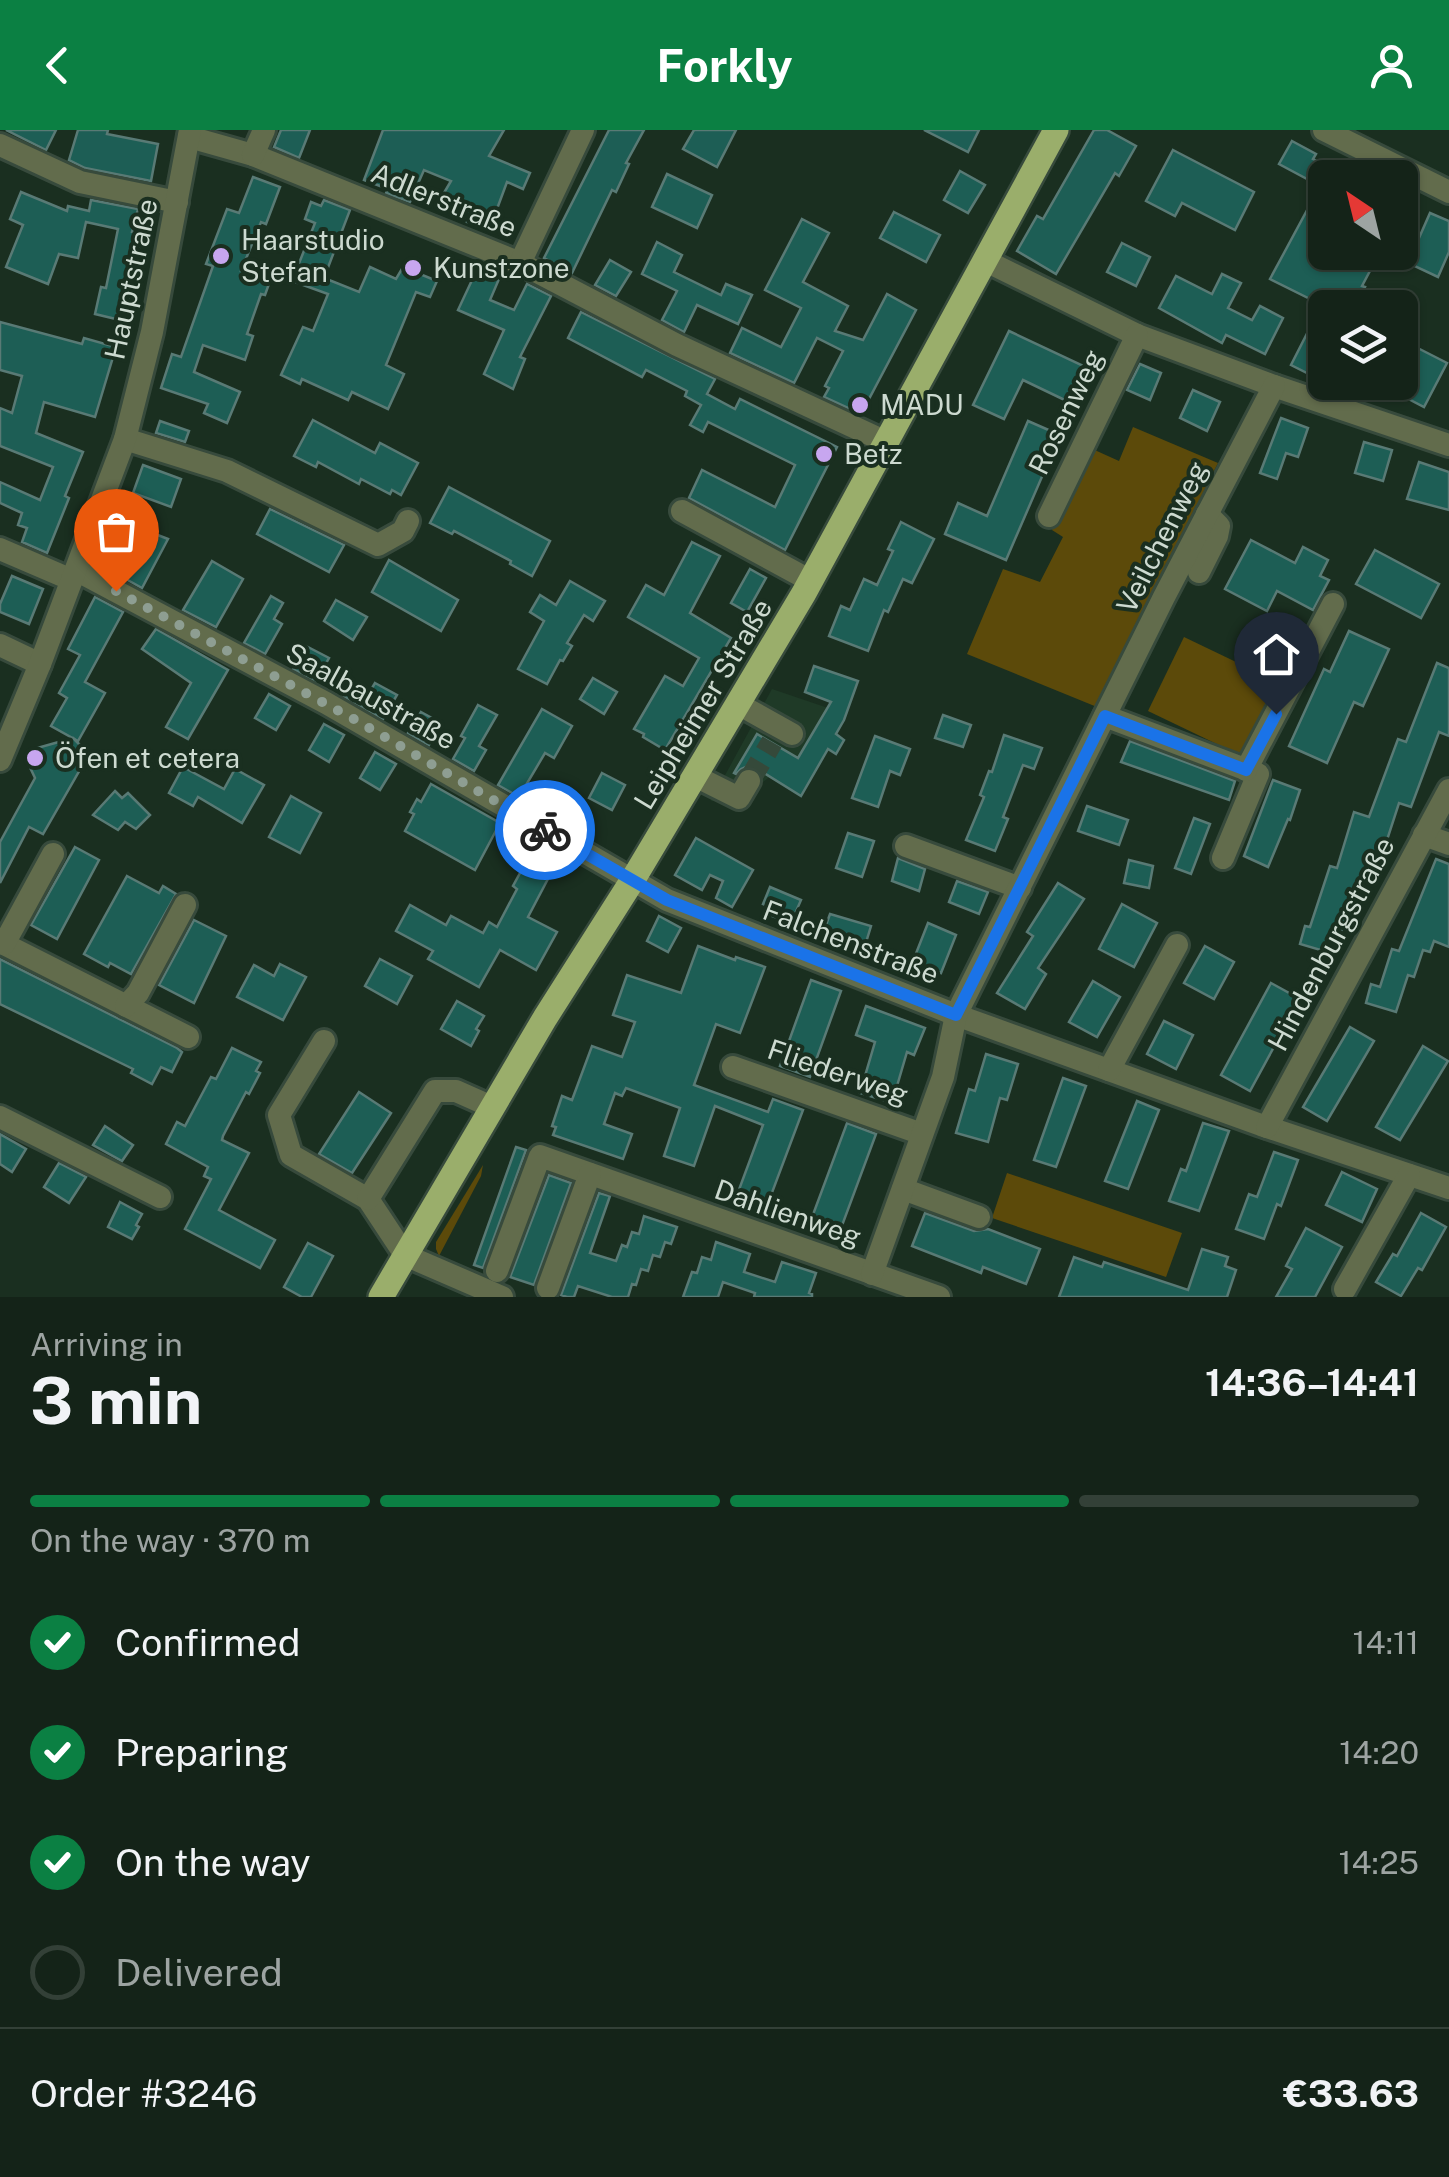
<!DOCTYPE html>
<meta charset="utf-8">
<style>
body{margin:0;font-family:"Public Sans",sans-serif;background:#212f25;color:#f1f3f6;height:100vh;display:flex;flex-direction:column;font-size:38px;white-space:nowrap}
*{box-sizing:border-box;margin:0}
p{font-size:32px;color:#9da4a2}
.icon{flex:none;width:55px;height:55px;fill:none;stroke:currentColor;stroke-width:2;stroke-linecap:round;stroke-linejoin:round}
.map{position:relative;height:1167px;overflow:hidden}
.drawer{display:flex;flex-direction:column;background:#142318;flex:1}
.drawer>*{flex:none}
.needle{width:65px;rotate:325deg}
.controls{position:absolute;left:1308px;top:30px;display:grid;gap:20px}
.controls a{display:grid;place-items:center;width:110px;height:110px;border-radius:15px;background:#142318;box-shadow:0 2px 8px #0004,0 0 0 2px #334037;font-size:50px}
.pin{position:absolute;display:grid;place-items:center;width:85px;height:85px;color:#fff;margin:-102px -42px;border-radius:50% 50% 50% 0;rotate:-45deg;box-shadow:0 0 10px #0007}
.pin .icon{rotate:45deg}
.courier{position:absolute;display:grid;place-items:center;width:100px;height:100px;margin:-50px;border:8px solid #1a73e8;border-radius:50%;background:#fff;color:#222;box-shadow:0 2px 12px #0007}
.headline em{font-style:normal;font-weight:700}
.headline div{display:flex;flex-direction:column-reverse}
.headline{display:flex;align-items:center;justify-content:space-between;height:170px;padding:0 30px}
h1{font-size:65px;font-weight:700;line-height:75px}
.bar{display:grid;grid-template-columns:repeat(4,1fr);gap:15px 10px;align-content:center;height:120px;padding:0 30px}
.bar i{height:12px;border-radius:8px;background:#334037}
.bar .on{background:#0b8043}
.bar p{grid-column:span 4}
.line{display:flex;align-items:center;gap:25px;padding:0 30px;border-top:2px solid #334037}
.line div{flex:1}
ol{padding:0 30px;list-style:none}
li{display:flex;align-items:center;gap:30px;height:110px}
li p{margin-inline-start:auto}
li .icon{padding:10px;border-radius:50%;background:#0b8043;color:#fff;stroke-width:4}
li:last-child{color:#9da4a2}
li i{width:55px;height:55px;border:5px solid #334037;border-radius:50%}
header{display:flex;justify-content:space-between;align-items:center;height:130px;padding:0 30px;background:#0b8043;color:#fff;font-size:45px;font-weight:700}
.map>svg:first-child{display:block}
</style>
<header><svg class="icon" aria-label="back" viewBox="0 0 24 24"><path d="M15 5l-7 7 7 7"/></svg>Forkly<svg class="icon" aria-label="person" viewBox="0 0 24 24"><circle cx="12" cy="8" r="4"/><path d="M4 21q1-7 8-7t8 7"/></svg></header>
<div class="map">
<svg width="1449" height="1167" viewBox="0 0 1449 1167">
<rect width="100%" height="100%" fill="#1a2f20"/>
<!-- built -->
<polygon fill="#1f3a27" points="772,559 828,578 823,587 840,597 836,604 844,610 836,624 827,619 800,624 759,655 747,669 711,671"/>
<!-- green -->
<g fill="#5c4a0a">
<polygon points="1133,297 1218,333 1097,577 967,524 1003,439 1040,452 1063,407 1052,400 1088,317 1119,331"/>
<polygon points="1184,507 1284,555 1248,629 1148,581"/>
<polygon points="483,1035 481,1046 439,1126 436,1119 436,1112"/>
<polygon points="1007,1043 1182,1103 1166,1147 992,1088"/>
</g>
<!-- building -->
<g fill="#1d5e55" stroke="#597a75" stroke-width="2.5">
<polygon points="6,0 56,0 46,20"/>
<polygon points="78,0 108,0 107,4 158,14 151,51 85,38 69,30"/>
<polygon points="281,0 310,0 299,28 274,17"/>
<polygon points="383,0 504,0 489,26 530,43 523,59 507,52 494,87 500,89 495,102 467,92 468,89 438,73 451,51 424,40 410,72 386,63 388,59 364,50"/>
<polygon points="609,0 644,0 626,33 629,34 616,62 612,60 572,143 544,128"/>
<polygon points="694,0 736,0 717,37 683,19"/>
<polygon points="924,0 979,0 968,22"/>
<polygon points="1094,0 1107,0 1136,16 1119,46 1115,43 1056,144 1017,121 1037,86 1043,89"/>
<polygon points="1292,11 1316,24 1313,29 1350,48 1325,48 1325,122 1380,122 1362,156 1365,157 1354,178 1325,178 1325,237 1319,249 1291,235 1320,178 1313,178 1316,172 1270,149 1320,56 1279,34"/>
<polygon points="1173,20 1254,62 1235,100 1182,73 1175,86 1146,71"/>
<polygon points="960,41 985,55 968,83 944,70"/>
<polygon points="667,44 712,65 697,98 652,77"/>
<polygon points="253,47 280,57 266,94 261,92 241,141 270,151 265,165 261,164 247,204 253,206 245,230 203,215 194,242 240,262 227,293 204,283 208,274 161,258 172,224 181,227 213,136 206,134 227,79 239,83"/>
<polygon points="21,62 67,81 68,76 89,81 91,70 138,79 132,102 142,105 124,191 95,184 101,157 106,158 118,99 86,92 78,128 59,124 48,154 6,137 23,95 10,89"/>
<polygon points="324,70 350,80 324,148 359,162 370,137 396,149 403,137 437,151 430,167 416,162 386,235 404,244 388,279 352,262 348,270 302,249 300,254 281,245 303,197 313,201 328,164 292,151 315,93 305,89 311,72 321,76"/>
<polygon points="894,82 940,105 926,132 880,108"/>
<polygon points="1430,83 1449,91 1449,122 1438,147 1408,133"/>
<polygon points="802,89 829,103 803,152 848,176 835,201 863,210 887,164 916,180 861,284 824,267 829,258 825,256 843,221 817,208 794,253 730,223 742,198 781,217 801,178 765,160"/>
<polygon points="657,112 682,125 674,142 721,165 726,154 752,165 738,194 697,175 684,202 662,190 677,161 642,144"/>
<polygon points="1122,113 1150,127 1136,156 1107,142"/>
<polygon points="610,130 631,142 616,166 595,155"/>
<polygon points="480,133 502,142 490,170 514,180 527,154 551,166 520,227 525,229 513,259 484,244 504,200 458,180"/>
<polygon points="1222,144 1241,153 1228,178 1252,190 1260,176 1283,188 1265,224 1226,205 1222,213 1159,178 1176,146 1212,164"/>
<polygon points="581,182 715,249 707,264 735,279 740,269 837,317 785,420 689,368 702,340 775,377 795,335 708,292 703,302 690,295 701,275 685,266 687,261 646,240 642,247 568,208"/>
<polygon points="0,192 82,214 84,208 116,217 95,287 44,272 36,303 83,322 65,366 69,368 47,423 22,412 27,398 18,395 22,383 0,373 0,352 40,370 53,337 0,316 0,278 12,283 22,246 0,240"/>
<polygon points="1009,201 1090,239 1073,274 1023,250 1004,289 973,275"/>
<polygon points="1400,209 1447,233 1424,277 1376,252 1400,252"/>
<polygon points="1140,234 1161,243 1150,270 1127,260"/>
<polygon points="1193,260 1220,272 1207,301 1180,288"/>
<polygon points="1281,288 1308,298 1298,327 1286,323 1277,349 1260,343"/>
<polygon points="313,290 375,323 380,313 418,333 401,365 392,360 390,364 361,349 359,354 318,332 316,337 294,326"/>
<polygon points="160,291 189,301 185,312 156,303"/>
<polygon points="1028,291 1060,305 1006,430 945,404 958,373 987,386"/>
<polygon points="1364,312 1392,320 1383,351 1355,343"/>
<polygon points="1419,332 1449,342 1449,380 1407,369"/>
<polygon points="143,335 181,349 171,377 133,363"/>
<polygon points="449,357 550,411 532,446 510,434 511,431 454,401 452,404 430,393"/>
<polygon points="270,379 344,415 329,442 257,404"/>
<polygon points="124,392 168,409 142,458 108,439"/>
<polygon points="901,392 934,409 912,453 903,449 888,482 884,480 868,521 829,506 841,476 850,480 864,449 877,455 893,421 888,419"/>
<polygon points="1251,410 1295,433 1303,417 1328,430 1320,446 1329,450 1313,480 1277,461 1267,481 1225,459"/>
<polygon points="692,412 720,426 690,483 731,508 665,620 643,607 644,604 634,599 665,546 683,556 699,528 628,487 646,455 664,465"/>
<polygon points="1375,420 1439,454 1421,488 1356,454"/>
<polygon points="389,430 458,470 441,501 372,462"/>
<polygon points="212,431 243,449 216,497 183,480"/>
<polygon points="750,439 766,448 747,482 731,473"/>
<polygon points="12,446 43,459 29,494 0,482 0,474"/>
<polygon points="570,451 605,471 593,491 584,485 567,513 572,516 563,531 560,530 547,554 518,539 544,491 530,482 540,465 556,475"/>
<polygon points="271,466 283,473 274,489 282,494 265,524 244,513"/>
<polygon points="95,467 123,482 85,552 105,563 78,611 51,596 67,568 59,563 80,525 68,519"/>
<polygon points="336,470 367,487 353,510 324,491"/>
<polygon points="156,499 228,540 188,609 166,597 191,553 142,519"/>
<polygon points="1349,501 1389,519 1363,576 1354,572 1327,633 1289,616 1324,539 1330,542"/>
<polygon points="306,516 329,528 316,551 293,539"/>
<polygon points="1437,533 1449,538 1449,606 1439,602 1411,677 1399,673 1374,750 1360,746 1334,824 1300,814 1305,796 1310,797 1330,736 1337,738 1354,682 1369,687 1398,609 1406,612"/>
<polygon points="814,536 858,551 844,590 836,604 844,610 836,624 828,619 801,666 756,638 748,636 741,639 736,644 734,643 757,604 798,628 831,572 805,562"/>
<polygon points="593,548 617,562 604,584 580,569"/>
<polygon points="375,553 397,565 383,589 342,565 346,557 366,568"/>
<polygon points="269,564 290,576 276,600 255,588"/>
<polygon points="478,575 497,585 479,616 486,620 474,641 453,629 465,608 461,606"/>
<polygon points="542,579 572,596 554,628 545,623 519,667 498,655"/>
<polygon points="421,582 441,593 429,615 408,603"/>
<polygon points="943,585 971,595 963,617 935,608"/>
<polygon points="324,594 344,605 329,632 309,620"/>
<polygon points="1004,605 1042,618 1034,639 1023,635 1003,687 1008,689 995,721 966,710 984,667 980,665 989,641 992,642"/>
<polygon points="875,606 910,619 900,645 890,641 878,677 852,668"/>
<polygon points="73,608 89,624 43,704 29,697 0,753 0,712 35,648 26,629 30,620"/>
<polygon points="1130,611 1235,651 1229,670 1121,632"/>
<polygon points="375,622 396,634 380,660 360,648"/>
<polygon points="183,637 224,659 235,639 264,655 242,693 198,667 193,676 169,663"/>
<polygon points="602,643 625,655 612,680 589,668"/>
<polygon points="1273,650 1300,660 1290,690 1288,689 1268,737 1244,726"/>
<polygon points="431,654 500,693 475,740 405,701 414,684 410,682 417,669 421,672"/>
<polygon points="115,661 122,668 128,663 150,685 136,699 125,692 118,700 93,685"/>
<polygon points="291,666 321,683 300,723 269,707"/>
<polygon points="1087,676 1128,690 1119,715 1078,701"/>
<polygon points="1194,688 1210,694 1191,744 1175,738"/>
<polygon points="848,703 874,711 862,747 836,738"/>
<polygon points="696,708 753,740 732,777 716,768 723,751 710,745 702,760 675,745"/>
<polygon points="537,712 560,726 528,787 557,802 536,840 500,820 479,857 428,829 433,821 396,801 410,775 446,795 451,786 483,803 489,792 497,797 517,759 513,756"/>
<polygon points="75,717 99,730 57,809 31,795"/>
<polygon points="898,728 925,739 919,761 892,751"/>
<polygon points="1436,729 1449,734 1449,817 1434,811 1430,822 1423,820 1414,847 1408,845 1396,882 1366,873 1371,854 1380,857 1392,819 1399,821"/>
<polygon points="1129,730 1153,736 1149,758 1124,753"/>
<polygon points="127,746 159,763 163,756 176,764 131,844 110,833 108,837 84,824"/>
<polygon points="957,751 988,762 979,784 949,772"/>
<polygon points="1058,753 1084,769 1038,838 1046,844 1025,879 997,863 1033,806 1027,802"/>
<polygon points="770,757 801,770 791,793 772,786 775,779 763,774"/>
<polygon points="1122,774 1157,793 1134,837 1099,819"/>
<polygon points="830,784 871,796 864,819 822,806"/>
<polygon points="659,786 681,798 668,822 647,811"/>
<polygon points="194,790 226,806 194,873 159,855"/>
<polygon points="928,793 956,805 941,843 913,831"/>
<polygon points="698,816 735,830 736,827 765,837 740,903 716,894 694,955 768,982 773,969 803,980 767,1076 737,1065 763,995 715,976 694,1036 664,1026 680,978 626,958 622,966 615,963 604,994 632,1004 623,1029 553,1005 556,997 552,996 562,966 572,970 592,916 622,927 635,892 613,885 627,845 681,863"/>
<polygon points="1205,816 1234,832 1214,869 1184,853"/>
<polygon points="0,829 177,918 182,922 172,942 161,937 152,954 131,943 133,939 0,874"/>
<polygon points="380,829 412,846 397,874 365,856"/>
<polygon points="280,834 306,847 283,890 237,867 254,835 274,846"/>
<polygon points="811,850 841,861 810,947 780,936"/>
<polygon points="1093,851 1120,867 1097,907 1069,892"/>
<polygon points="1271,853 1300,869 1250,961 1221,945"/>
<polygon points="457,871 484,886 476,899 479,901 471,916 441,899"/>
<polygon points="866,876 925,898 914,925 907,922 892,973 860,963 875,912 856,905"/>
<polygon points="1164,891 1193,905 1176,939 1147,924"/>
<polygon points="1350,897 1374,911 1327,991 1303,977"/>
<polygon points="1423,916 1448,931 1400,1010 1376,997"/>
<polygon points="232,918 261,932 256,941 260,943 249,964 246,962 223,1006 222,1010 249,1023 219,1080 275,1110 260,1138 185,1099 211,1049 204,1046 208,1037 166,1014 177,992 185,996 211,947 216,949"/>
<polygon points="986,924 1018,934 1007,970 1000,968 988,1012 956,1003 969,959 975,961"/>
<polygon points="1063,948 1086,956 1056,1037 1034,1030"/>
<polygon points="359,962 391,983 352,1043 319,1024"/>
<polygon points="1137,971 1159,980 1128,1059 1105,1051"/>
<polygon points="847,993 876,1004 840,1101 811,1090"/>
<polygon points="1203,993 1229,1001 1199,1081 1169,1071 1181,1039 1186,1041"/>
<polygon points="105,996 133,1015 122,1031 93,1015"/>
<polygon points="0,1004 26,1019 12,1042 0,1034"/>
<polygon points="516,1017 526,1020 483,1138 474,1135"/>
<polygon points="1274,1022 1298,1030 1281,1076 1277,1074 1264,1109 1236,1099 1249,1064 1257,1067"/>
<polygon points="59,1033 86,1047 69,1073 44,1057"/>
<polygon points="1342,1042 1377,1059 1362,1092 1326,1075"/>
<polygon points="549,1045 571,1053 534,1155 510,1147"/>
<polygon points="599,1063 610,1066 590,1123 616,1131 622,1115 627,1117 632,1102 639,1104 644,1086 677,1097 671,1114 665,1112 660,1127 653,1125 648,1141 641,1139 636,1155 632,1154 628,1167 612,1167 578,1156 574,1167 567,1167 561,1165"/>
<polygon points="120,1072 142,1084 136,1095 139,1097 132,1109 108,1097"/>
<polygon points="925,1083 974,1101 988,1099 1040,1119 1026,1154 983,1137 981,1143 912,1116"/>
<polygon points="1421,1083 1446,1097 1422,1140 1418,1138 1401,1166 1376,1152 1393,1124 1397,1126"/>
<polygon points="1306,1098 1342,1117 1315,1167 1276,1167 1292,1139 1286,1136"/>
<polygon points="716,1112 750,1124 744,1142 775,1152 782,1132 816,1143 809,1163 812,1164 812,1167 754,1167 755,1163 723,1152 718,1167 683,1167 692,1142 697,1143 702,1127 711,1130"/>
<polygon points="308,1113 333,1126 311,1167 302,1167 284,1157"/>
<polygon points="1202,1119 1228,1127 1225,1136 1236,1140 1227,1167 1059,1167 1074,1127 1102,1137 1104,1132 1188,1160"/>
</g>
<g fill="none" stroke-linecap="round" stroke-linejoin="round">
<!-- minor-tunnel -->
<polyline stroke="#35493a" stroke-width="22" stroke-dasharray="22 11" stroke-linecap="butt" points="749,651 772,612"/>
<defs>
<g id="minor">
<polyline points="1324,0 1449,62"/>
<polyline points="189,7 253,25 520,133 677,215 886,312"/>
<polyline points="0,15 80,52 177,72"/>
<polyline points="253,25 264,0"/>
<polyline points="984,130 1137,205 1274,256 1449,315"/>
<polyline points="520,133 583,0"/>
<polyline points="125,309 227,341 378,415 403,401 408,391"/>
<polyline points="682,381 811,451"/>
<polyline points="1049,386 1137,205"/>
<polyline points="0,419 72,450"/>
<polyline points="76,440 326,573 667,770 956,885 1261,995 1449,1058"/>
<polyline points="1199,442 1217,406 1219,396 1207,384"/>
<polyline points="0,515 40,534"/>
<polyline points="738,574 792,604"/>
<polyline points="1105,586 1258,644 1223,728"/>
<polyline points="0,630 40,534 125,309 152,202 190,0"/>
<polyline points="1246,640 1333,474"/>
<polyline points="695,646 739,668 749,651"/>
<polyline points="1424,705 1449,714"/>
<polyline points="906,716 1020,758"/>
<polyline points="0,812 188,907"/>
<polyline points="4,814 53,724"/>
<polyline points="126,876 138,863 185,775"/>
<polyline points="324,911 279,985 291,1025 368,1069 405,1125 502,1167"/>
<polyline points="733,937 922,1004"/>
<polyline points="1109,940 1177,815"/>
<polyline points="0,987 160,1067"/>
<polyline points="1267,997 1449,660"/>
<polyline points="903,1059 979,1087"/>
<polyline points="368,1069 435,961 456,961 492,977"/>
<polyline points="497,1141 540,1026 939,1167"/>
<polyline points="872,1144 943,947 956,885 1164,467 1274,256"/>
<polyline points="548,1158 590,1044"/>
<polyline points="1345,1159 1409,1045"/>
</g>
<polyline id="major" points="381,1167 545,888 632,751 804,463 1056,0"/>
</defs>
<!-- minor casing -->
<use href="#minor" stroke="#374a3c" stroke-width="28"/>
<!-- major casing -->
<use href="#major" stroke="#374a3c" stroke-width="30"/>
<!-- minor -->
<use href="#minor" stroke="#626c4c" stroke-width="22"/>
<!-- major -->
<use href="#major" stroke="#9aae6b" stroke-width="25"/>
</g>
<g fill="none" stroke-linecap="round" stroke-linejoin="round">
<!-- done -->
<polyline stroke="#8e9e92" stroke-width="10" stroke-dasharray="0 18" points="116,461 352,588 545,700"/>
<!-- route -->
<polyline stroke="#1a73e8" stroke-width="12" points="545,700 667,770 956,885 1105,586 1246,640 1276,584"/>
</g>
<!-- markers -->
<g fill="#c7a6ef" stroke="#1a2f20" stroke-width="4">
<circle cx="221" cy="126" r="10"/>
<circle cx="413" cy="138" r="10"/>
<circle cx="860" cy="275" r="10"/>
<circle cx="824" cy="324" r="10"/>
<circle cx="35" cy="628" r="10"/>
</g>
<g text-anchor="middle" stroke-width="8" stroke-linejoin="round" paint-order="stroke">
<!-- street labels -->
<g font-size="28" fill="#cddad0" stroke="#1a2f20">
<text transform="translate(444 70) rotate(22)" y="10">Adlerstraße</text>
<text transform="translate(131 149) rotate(-78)" y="10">Hauptstraße</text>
<text transform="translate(1066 282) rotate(-64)" y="10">Rosenweg</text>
<text transform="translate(1162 407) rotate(-63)" y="10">Veilchenweg</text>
<text transform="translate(371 566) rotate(29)" y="10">Saalbaustraße</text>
<text transform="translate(703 574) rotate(-59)" y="10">Leipheimer Straße</text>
<text transform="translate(851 812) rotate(21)" y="10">Falchenstraße</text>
<text transform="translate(1331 814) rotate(-62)" y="10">Hindenburgstraße</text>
<text transform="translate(838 942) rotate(19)" y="10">Fliederweg</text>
<text transform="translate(788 1083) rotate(19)" y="10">Dahlienweg</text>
</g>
<!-- poi labels -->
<g font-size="28" fill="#cddad0" stroke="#1a2f20" text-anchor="start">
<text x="241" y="120">Haarstudio<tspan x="241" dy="32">Stefan</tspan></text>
<text x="433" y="148">Kunstzone</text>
<text x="880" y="285">MADU</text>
<text x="844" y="334">Betz</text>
<text x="55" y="638">Öfen et cetera</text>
</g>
</g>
</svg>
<div class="controls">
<a><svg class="needle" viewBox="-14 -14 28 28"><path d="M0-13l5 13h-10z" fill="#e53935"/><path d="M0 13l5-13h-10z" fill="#9da4a2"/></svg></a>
<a><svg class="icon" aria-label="layers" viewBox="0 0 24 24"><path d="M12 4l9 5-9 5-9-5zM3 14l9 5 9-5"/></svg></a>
</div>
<div class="pin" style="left:116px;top:461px;background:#ea580c"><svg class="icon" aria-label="bag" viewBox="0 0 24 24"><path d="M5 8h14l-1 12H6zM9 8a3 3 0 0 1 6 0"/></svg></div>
<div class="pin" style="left:1276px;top:584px;background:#1f2937"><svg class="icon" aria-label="home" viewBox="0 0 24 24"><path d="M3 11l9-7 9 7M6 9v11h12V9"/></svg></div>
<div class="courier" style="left:545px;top:700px"><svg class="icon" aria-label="bike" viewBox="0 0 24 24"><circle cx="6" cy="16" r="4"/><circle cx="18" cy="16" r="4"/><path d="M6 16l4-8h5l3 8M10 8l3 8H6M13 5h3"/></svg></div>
</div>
<section class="drawer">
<div class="headline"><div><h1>3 min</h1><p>Arriving in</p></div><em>14:36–14:41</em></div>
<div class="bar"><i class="on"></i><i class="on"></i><i class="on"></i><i></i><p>On the way · 370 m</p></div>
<ol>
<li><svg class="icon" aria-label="check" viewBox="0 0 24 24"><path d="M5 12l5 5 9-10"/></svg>Confirmed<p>14:11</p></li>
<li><svg class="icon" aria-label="check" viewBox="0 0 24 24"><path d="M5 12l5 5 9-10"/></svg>Preparing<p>14:20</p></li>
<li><svg class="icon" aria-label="check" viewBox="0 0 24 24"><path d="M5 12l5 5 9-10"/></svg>On the way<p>14:25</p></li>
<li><i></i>Delivered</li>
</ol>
<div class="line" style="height:130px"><div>Order #3246</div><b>€33.63</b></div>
</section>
